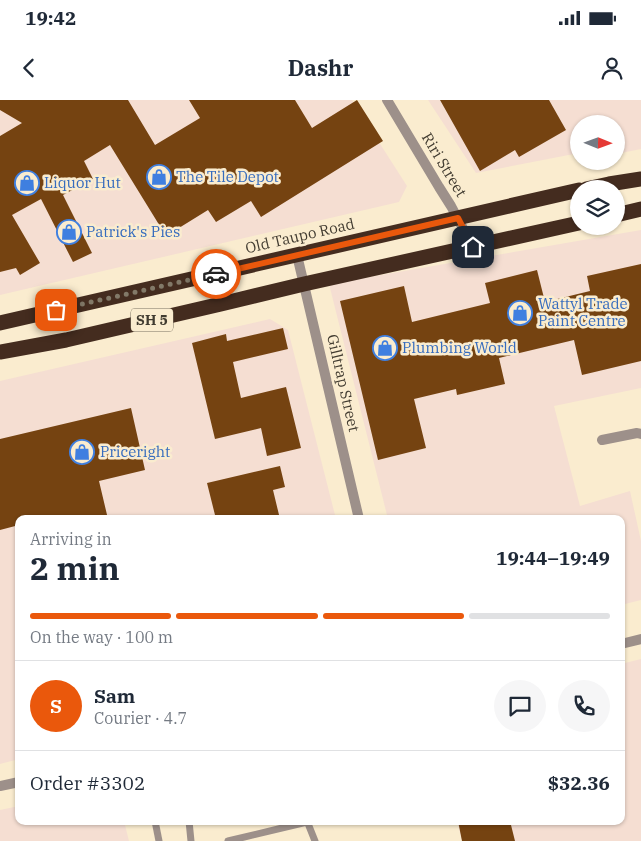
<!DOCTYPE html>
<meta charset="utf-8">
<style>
body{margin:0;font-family:"IBM Plex Serif",serif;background:#f6f6f7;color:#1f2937;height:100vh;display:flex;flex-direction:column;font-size:19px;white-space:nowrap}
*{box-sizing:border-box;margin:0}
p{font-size:16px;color:#747a83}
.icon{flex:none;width:28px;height:28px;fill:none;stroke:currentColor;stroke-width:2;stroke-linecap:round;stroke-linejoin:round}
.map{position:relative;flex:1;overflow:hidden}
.drawer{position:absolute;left:15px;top:415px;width:610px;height:310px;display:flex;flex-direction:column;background:#fff;border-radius:10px;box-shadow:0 1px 4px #0004}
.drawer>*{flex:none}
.needle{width:32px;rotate:91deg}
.buttons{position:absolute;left:570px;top:15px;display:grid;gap:10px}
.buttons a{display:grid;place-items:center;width:55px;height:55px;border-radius:50%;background:#fff;box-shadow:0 1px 4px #0004;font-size:25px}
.pin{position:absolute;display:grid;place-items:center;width:42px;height:42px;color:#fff;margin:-21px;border-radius:10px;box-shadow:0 2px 8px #0006}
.courier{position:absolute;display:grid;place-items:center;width:50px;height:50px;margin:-25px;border:4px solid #ea580c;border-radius:50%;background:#fff;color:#222;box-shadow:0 1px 6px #0007}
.overview em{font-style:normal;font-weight:700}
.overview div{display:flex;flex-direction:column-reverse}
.overview{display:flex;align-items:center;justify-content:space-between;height:85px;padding:0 15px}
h1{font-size:32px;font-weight:700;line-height:38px}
.bar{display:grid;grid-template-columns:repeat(4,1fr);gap:8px 5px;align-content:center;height:60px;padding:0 15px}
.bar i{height:6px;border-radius:4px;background:#e0e1e3}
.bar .selected{background:#ea580c}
.bar p{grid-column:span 4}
.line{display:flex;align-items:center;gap:12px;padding:0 15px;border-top:1px solid #e0e1e3}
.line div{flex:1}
.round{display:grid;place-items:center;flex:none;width:52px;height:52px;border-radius:26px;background:#f6f6f7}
.status{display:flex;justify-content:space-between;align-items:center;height:35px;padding:0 25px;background:#fff;direction:ltr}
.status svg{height:14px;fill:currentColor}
header{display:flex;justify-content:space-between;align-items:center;height:65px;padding:0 15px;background:#fff;font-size:22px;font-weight:700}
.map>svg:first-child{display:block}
</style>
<div class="status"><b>19:42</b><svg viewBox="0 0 49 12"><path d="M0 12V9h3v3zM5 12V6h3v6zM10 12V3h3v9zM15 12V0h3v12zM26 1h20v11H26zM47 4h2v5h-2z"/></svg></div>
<header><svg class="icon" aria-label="back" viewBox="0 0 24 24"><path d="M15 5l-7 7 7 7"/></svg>Dashr<svg class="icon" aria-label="person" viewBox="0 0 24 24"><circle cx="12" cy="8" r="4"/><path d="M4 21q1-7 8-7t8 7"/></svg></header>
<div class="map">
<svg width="641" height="741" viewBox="0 0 641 741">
<rect width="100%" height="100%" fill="#faeccf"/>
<!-- industrial -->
<g fill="#f5ded2">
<polygon points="0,0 352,0 407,86 399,102 0,195"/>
<polygon points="428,0 641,0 641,49 616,54 616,24 579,24 579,53 476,73"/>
<polygon points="641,130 641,288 554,306 580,406 630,391 641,441 641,500 621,505 621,419 388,419 329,184"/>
<polygon points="270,219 288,230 336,419 19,419 19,659 0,664 0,281"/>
<polygon points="641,559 641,741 462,741 457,721 621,721 621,564"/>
<polygon points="19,706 19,721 124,721 129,741 0,741 0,710"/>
</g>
<!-- building -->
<g fill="#754311">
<polygon points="0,0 128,0 155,45 200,18 189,0 295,0 312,28 357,0 383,41 261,117 251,101 216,122 208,110 166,136 110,45 84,61 93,79 63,95 92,153 73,162 41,99 12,115 40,163 20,175 16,168 0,172 0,36 22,23 0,10"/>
<polygon points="440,0 549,0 566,30 519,57 515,50 480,71"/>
<polygon points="641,164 641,261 582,275 574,240 499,258 505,284 457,295 456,289 414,299 426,348 378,360 340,201 404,186 412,222 490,203 485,183 537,170 545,202 590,191 587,176"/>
<polygon points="283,228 288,249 233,262 241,298 286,287 301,348 267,356 261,328 215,339 192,243 226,234 227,241"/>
<polygon points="131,308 145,370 99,381 108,419 19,419 19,425 0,430 0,339"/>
<polygon points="280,366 285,387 273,390 280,419 216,419 207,383"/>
<polygon points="458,721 510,721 515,741 462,741"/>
</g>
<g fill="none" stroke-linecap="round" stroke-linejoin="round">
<!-- lane -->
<g stroke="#9d908a" stroke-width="7">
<polyline points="155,721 159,741"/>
<polyline points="189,721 191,741"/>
<polyline points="307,721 315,741"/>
<polyline points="228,741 307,722"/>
</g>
<!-- street -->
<g stroke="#9d908a" stroke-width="10">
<polyline points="387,0 439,87 451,106 473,147"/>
<polyline points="297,155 359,419"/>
<polyline points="602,340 637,333 641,334"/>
<polyline points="621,544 641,539"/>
<polyline points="0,686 19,682"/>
</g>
<!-- highway -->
<g stroke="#442c1f" stroke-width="15">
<polyline points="586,89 609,84 641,79"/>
<polyline points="616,115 641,109"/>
<polyline points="0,223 579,90"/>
<polyline points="0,252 66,240 221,204 304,184 579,123"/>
</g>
</g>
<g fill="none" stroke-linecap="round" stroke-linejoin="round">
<!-- done -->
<polyline stroke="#827968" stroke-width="5" stroke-dasharray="0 9" points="56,210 216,174"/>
<!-- route -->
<polyline stroke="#ea580c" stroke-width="6" points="216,174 458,118 473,147"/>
</g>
<!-- icons -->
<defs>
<symbol id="shop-ring" viewBox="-11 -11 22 22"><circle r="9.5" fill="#faeccf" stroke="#3f7fe0" stroke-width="1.5"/><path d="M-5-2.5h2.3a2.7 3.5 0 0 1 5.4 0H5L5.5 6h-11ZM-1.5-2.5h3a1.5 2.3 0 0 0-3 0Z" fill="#3f7fe0"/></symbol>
</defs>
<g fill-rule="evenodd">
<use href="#shop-ring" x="145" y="63" width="28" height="28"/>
<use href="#shop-ring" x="13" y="69" width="28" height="28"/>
<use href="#shop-ring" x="55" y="118" width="28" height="28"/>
<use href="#shop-ring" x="506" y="199" width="28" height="28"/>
<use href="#shop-ring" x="371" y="234" width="28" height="28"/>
<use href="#shop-ring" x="68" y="338" width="28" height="28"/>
</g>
<g text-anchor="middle" stroke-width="5" stroke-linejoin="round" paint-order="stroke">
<!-- shield labels -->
<rect fill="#faeccf" stroke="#787060" stroke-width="1" x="131" y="208.5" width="42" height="23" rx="4"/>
<g font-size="14" font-weight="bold" fill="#413b30">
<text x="152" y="225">SH 5</text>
</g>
<!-- street labels -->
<g font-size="15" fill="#413b30" stroke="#faeccf">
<text transform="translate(444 65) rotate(59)" y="5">Riri Street</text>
<text transform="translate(300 136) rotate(-13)" y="5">Old Taupo Road</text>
<text transform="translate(343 283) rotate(77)" y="5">Gilltrap Street</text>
</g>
<!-- shop labels -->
<g font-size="15" fill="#366cbe" stroke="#faeccf" text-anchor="start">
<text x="176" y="82">The Tile Depot</text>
<text x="44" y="88">Liquor Hut</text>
<text x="86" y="137">Patrick's Pies</text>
<text x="538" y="209">Wattyl Trade<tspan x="538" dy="17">Paint Centre</tspan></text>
<text x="402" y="253">Plumbing World</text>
<text x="100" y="357">Priceright</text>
</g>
</g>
</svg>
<div class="buttons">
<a><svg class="needle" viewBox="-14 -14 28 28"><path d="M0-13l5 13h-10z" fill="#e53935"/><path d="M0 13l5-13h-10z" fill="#747a83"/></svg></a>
<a><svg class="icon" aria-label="layers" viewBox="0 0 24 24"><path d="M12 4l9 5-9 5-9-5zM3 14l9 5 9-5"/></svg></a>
</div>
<div class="pin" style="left:56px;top:210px;background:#ea580c"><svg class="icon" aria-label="bag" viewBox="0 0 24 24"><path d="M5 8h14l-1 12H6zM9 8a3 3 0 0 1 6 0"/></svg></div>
<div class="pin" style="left:473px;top:147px;background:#1f2937"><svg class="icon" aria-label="home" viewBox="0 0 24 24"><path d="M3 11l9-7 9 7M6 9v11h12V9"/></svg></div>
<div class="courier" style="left:216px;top:174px"><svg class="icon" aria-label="car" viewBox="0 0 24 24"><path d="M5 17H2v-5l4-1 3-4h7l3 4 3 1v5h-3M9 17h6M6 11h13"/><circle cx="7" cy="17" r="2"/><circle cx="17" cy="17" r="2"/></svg></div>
<section class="drawer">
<div class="overview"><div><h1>2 min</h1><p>Arriving in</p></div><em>19:44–19:49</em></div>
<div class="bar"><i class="selected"></i><i class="selected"></i><i class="selected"></i><i></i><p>On the way · 100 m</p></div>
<div class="line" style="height:90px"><b class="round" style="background:#ea580c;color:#fff">S</b><div><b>Sam</b><p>Courier · 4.7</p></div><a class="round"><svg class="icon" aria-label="chat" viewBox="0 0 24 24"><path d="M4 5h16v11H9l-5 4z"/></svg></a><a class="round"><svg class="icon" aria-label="phone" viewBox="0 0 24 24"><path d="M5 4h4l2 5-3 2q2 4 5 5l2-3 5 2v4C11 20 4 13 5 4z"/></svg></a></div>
<div class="line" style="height:65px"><div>Order #3302</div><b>$32.36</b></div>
</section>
</div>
